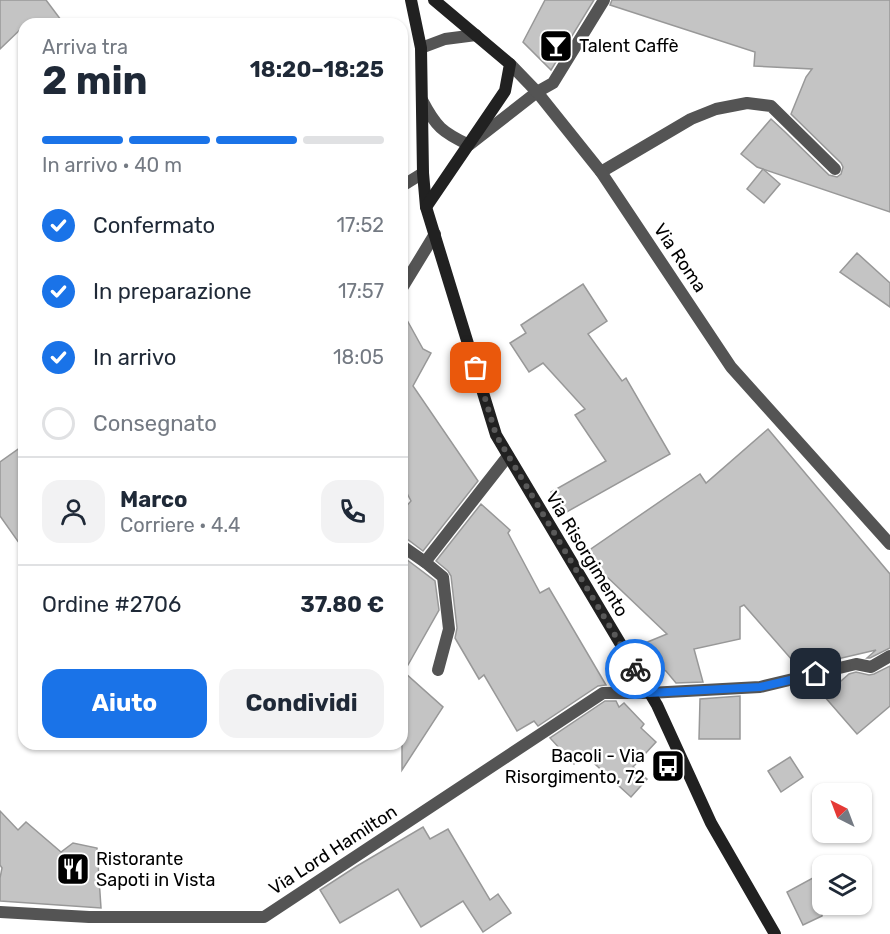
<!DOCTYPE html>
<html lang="it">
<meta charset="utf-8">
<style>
body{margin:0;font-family:Rubik,sans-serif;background:#f2f2f3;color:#1f2937;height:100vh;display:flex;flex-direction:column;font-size:22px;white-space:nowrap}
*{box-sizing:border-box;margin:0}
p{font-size:20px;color:#747a83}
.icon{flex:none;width:33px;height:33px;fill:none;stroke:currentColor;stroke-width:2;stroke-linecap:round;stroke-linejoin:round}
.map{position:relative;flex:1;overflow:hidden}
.details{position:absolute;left:18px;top:18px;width:390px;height:732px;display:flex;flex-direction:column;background:#fff;border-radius:18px;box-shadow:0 2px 4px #0004}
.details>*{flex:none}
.needle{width:39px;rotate:318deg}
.buttons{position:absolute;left:812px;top:783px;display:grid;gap:12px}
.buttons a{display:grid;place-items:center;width:60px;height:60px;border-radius:12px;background:#fff;box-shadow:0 2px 4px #0004;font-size:30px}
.pin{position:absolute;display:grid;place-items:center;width:51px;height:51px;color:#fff;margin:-26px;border-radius:12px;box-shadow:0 3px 9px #0006}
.courier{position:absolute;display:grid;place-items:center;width:60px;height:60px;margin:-30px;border:4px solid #1a73e8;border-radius:50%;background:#fff;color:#222;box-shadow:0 2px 8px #0007}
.overview em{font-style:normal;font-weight:700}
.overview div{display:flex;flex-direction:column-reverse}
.overview{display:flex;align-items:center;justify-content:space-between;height:102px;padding:0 24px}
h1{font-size:39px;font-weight:700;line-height:45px}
.bar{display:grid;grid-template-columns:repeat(4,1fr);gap:9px 6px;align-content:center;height:72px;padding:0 24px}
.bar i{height:8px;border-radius:4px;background:#e0e1e3}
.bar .on{background:#1a73e8}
.bar p{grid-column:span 4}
.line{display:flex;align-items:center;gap:15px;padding:0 24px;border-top:2px solid #e0e1e3}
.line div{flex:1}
.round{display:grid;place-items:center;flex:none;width:63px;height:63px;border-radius:18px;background:#f2f2f3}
ol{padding:0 24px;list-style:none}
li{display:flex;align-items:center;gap:18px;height:66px}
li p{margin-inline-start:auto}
li .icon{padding:6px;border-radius:50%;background:#1a73e8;color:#fff;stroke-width:4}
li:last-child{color:#747a83}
li i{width:33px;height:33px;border:3px solid #e0e1e3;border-radius:50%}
.cta{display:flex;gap:12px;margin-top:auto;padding:12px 24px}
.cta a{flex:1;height:69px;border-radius:18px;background:#1a73e8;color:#fff;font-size:24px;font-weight:700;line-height:69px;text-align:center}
.cta a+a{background:#f2f2f3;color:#1f2937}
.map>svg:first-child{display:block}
</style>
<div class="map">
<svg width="890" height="934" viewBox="0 0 890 934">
<rect width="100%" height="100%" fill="#fff"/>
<!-- building -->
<g fill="#c4c4c4" stroke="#989898" stroke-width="1.5">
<polygon points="0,0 46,0 64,24 24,24 24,26 0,49"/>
<polygon points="545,0 594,0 551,70 523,42"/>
<polygon points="612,0 890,0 890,212 757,167 741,154 771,119 784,131 829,175 837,177 841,174 843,167 841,163 791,114 806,77 812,69 754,66 755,52 610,5"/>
<polygon points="763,169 780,184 764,203 747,189"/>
<polygon points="857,253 890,283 890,307 840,272"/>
<polygon points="583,284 607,321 588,334 622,381 626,378 670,454 563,514 551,492 606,461 575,415 585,409 543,363 529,372 510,343 526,333 521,325"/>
<polygon points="402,311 423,349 431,353 413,386 478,481 423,551 407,539 402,538 402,511 411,501 402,484"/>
<polygon points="768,429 890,574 890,648 870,658 867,658 876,650 799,668 744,605 740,607 740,639 694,649 703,682 676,683 666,671 652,663 649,659 640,661 633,648 667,634 603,573 588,551 700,474 706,483"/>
<polygon points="24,445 24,550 0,516 0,462"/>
<polygon points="481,504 510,530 508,533 540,593 549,588 606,685 598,686 538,726 534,721 517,731 484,675 479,679 455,638 457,628 451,576 448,571 436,561"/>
<polygon points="402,556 435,581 439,610 404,672 443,707 402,770"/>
<polygon points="890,666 890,706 857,734 824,696 849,674 856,672 869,675 874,674"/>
<polygon points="740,696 740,739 699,739 700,699"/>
<polygon points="605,701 616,701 619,707 624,703 644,724 641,728 656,742 633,767 647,779 631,797 585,755 574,764 550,738"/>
<polygon points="790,757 803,777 781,792 768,771"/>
<polygon points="0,811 18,830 26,822 61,852 73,843 97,848 101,908 0,901 0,878 2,868 0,865"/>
<polygon points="423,827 430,839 448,829 490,900 498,894 511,913 483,932 463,901 421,927 398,889 340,923 320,890 357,866"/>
<polygon points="822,873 822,916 803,925 787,892"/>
</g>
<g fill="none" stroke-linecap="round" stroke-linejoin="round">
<!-- service -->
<g stroke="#545454" stroke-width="12">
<polyline points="402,186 423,173"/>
<polyline points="402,288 435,234"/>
</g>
<!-- minor -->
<g stroke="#545454" stroke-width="12">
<polyline points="421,48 445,39 476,35"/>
<path d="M422,100C436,127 442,132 469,145L537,92L553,83L604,0"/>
<polyline points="601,172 691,119 716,109 747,103 771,106 835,169"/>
<polyline points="402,546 425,562 508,456"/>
<polyline points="425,562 443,577 449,629 438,670"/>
<polyline points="0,912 89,917 264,917 603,693 649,693 760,687 856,664 871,667 890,656"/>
</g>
<!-- tertiary -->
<polyline stroke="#545454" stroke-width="12" points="510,64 537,92 601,172 731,367 890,544"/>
<!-- secondary -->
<g stroke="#212121" stroke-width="12">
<polyline points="411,0 421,48 423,173 426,207 496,435 657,705 711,823 775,934"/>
<polyline points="426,207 505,91 510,64 434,0"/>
</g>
</g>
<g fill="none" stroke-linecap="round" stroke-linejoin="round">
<!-- done -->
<polyline stroke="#595959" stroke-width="6" stroke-dasharray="0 10.8" points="476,368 496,435 635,669"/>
<!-- route -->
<polyline stroke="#1a73e8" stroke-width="8" points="635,669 649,693 760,687 816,674"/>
</g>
<!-- icons -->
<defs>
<symbol id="bar-square" viewBox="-11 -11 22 22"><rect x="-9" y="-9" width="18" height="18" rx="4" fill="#000" stroke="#fff"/><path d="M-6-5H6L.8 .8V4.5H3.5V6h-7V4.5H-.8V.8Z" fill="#fff"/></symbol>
<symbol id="bus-square" viewBox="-11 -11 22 22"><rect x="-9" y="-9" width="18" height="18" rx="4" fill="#000" stroke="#fff"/><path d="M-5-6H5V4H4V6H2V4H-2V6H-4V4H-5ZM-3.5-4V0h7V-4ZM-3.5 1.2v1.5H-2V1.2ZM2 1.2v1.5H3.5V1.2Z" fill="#fff"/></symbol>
<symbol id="restaurant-square" viewBox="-11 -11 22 22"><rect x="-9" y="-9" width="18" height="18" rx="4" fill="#000" stroke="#fff"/><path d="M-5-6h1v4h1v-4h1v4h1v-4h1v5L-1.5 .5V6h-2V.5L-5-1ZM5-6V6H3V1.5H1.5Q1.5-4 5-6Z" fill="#fff"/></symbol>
</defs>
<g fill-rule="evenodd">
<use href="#bar-square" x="537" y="27" width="38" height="38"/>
<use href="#bus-square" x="649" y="747" width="38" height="38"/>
<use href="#restaurant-square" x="54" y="850" width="38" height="38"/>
</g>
<g text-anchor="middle" stroke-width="5" stroke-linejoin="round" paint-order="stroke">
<!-- poi labels -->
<g font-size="18" fill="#000" stroke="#fff" text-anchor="start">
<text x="579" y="52">Talent Caffè</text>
<text x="645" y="762" text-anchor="end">Bacoli - Via<tspan x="645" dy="21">Risorgimento, 72</tspan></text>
<text x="96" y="865">Ristorante<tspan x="96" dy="21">Sapoti in Vista</tspan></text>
</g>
<!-- street labels -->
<g font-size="18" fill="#000" stroke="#fff">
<text transform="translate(680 258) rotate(56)" y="6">Via Roma</text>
<text transform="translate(587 554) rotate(59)" y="6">Via Risorgimento</text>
<text transform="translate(333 850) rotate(-33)" y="6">Via Lord Hamilton</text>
</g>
</g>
</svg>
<div class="buttons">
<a><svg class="needle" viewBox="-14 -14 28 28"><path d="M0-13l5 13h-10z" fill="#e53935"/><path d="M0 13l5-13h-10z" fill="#747a83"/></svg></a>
<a><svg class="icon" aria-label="layers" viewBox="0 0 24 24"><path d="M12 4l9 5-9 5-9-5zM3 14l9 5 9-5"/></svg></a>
</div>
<div class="pin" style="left:476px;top:368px;background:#ea580c"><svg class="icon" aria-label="bag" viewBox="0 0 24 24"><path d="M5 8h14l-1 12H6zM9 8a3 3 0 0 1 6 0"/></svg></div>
<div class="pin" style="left:816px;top:674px;background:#1f2937"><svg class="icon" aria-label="home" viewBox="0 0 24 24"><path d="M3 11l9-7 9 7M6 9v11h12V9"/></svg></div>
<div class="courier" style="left:635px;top:669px"><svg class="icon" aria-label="bike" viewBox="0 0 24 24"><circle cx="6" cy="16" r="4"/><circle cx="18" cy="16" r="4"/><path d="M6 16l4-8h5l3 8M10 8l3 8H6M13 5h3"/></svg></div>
<section class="details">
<div class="overview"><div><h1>2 min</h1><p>Arriva tra</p></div><em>18:20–18:25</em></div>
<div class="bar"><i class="on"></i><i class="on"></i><i class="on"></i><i></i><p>In arrivo · 40 m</p></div>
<ol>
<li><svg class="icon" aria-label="check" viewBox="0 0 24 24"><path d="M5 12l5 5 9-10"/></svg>Confermato<p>17:52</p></li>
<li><svg class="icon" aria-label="check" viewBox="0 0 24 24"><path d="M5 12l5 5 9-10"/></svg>In preparazione<p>17:57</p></li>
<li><svg class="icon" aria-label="check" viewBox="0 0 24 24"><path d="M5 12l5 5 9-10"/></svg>In arrivo<p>18:05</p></li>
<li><i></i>Consegnato</li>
</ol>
<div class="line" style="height:108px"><a class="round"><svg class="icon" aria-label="person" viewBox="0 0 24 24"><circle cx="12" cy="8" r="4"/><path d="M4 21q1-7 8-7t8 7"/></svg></a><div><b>Marco</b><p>Corriere · 4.4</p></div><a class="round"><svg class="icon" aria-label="phone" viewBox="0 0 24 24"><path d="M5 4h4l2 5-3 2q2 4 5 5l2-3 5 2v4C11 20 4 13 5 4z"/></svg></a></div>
<div class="line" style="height:78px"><div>Ordine #2706</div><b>37.80 €</b></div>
<div class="cta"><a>Aiuto</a><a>Condividi</a></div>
</section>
</div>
